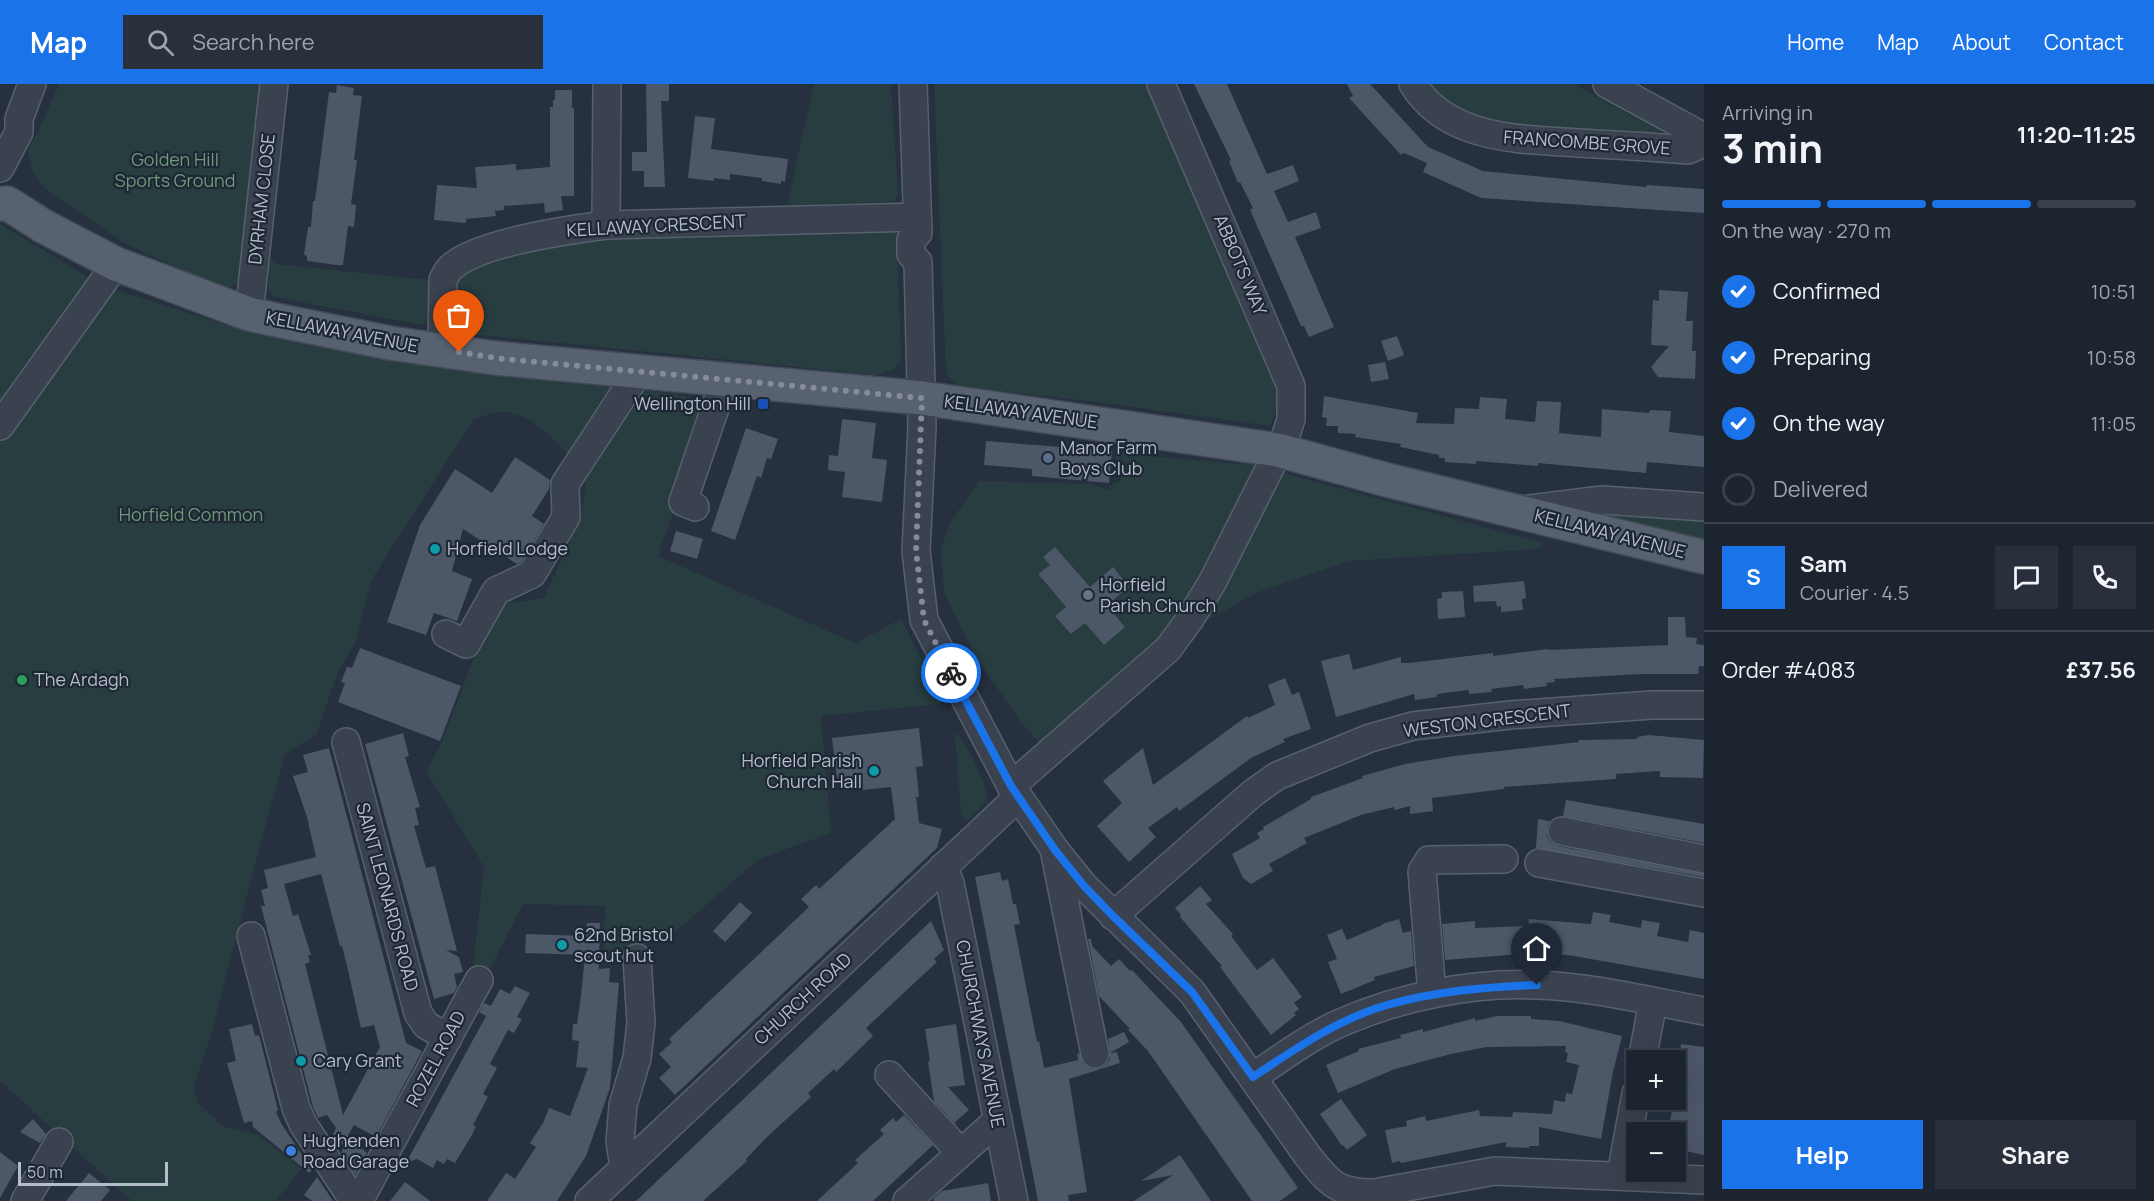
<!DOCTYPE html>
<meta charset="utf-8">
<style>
body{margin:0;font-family:Manrope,sans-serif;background:#29303b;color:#f1f3f6;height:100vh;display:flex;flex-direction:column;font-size:22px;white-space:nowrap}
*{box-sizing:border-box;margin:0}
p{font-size:20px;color:#a0a4aa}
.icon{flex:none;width:33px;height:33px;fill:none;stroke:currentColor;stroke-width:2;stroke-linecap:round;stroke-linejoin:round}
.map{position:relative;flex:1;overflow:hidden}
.side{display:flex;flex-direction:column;background:#1c242f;width:450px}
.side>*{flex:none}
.tools{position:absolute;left:1626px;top:966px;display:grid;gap:12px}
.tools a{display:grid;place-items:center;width:60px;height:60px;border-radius:0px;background:#1c242f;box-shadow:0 6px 24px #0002,0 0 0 2px #3a414b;font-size:30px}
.scale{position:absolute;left:18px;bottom:15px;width:150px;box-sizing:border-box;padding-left:6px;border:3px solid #b6bdca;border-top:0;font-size:16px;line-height:21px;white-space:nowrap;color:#b6bdca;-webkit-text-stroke:4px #1e2734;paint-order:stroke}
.pin{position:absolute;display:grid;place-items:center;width:51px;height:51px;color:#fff;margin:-62px -26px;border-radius:50% 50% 50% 0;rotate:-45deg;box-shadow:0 0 6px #0007}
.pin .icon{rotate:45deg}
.courier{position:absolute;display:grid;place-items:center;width:60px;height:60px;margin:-30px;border:4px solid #1a73e8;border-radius:50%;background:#fff;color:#222;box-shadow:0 2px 8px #0007}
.summary em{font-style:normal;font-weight:700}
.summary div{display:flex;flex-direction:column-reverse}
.summary{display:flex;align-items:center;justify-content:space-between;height:102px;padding:0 18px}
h1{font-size:39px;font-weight:700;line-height:45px}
.bar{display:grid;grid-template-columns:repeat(4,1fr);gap:9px 6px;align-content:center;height:72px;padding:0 18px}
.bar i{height:8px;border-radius:4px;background:#3a414b}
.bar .selected{background:#1a73e8}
.bar p{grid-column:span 4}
.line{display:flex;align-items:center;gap:15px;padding:0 18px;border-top:2px solid #3a414b}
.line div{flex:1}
.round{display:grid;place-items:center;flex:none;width:63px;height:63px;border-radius:0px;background:#29303b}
ol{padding:0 18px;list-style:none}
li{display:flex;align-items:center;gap:18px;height:66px}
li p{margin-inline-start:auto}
li .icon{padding:6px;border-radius:50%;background:#1a73e8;color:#fff;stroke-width:4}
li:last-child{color:#a0a4aa}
li i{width:33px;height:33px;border:3px solid #3a414b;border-radius:50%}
.primary-button{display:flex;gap:12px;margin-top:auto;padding:12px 18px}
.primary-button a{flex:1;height:69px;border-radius:0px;background:#1a73e8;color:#fff;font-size:24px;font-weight:700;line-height:69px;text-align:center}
.primary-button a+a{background:#29303b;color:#f1f3f6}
header{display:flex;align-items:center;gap:36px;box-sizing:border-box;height:84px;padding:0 30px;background:#1a73e8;color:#fff}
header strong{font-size:28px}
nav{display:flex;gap:33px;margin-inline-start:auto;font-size:21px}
.search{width:420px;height:54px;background:#29303b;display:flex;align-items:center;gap:15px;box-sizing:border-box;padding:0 21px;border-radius:0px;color:#a0a4aa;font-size:22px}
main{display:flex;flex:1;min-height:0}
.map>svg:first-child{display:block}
</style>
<header>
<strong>Map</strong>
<div class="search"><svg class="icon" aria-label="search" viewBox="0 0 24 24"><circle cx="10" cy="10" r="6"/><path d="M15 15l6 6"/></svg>Search here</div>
<nav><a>Home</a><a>Map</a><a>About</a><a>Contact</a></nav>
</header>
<main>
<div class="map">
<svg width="1704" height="1117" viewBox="0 0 1704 1117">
<rect width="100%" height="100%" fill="#26303f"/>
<!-- green -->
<g fill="#283d40" fill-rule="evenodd">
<polygon points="59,0 273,0 241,197 226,206 124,159 44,104 32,87 28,64 37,50"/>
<polygon points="814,0 891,0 898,109 896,115 891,118 787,121"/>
<polygon points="934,0 1150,0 1274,287 1277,323 1271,342 1080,316 957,302 946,289"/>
<polygon points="1425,0 1574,0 1661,48 1663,54 1473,38"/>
<path d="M0,140L103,202L258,251L712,316L658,472L855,559L901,535L941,614L940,620L821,632L831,749L759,775L675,848L603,878L605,822L523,820L491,883L473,884L484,783L426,687L441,660L494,521L544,514C556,486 590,423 585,395C583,388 575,383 569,378C568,367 561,363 554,356C527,330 509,320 473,336L372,495L356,557L339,586L316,651L285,670L250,799L214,941L194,1003L198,1019L224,1043L259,1051L301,1085L276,1117H132L0,997Z"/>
<path d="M890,144L897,149L901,276C896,286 887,288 877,291L451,248L454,202L468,182L585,152Z"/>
<polygon points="270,173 276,180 430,196 428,236 422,241 274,213 268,204"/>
<path d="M1115,369L1253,381L1544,459L1541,464L1537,465L1350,477L1258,508L1200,540L1051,673L1020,637L975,572L944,508L941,464L951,437L979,397L1092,400L1111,407L1109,402L1121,396ZM1055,463L1090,503L1113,484L1129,503L1111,518L1119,527L1115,531L1125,543L1085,539L1071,550L1055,532L1066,523L1038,491L1050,481L1043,473Z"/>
<polygon points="1606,422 1704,432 1704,460 1603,430"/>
<path d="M956,649C967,659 987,700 988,716L968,736H964L961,730L955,652Z"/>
</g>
<!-- building -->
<g fill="#4c5768" fill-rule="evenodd">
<polygon points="646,0 669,0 669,17 661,17 665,103 644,103 644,87 632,87 632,68 647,68"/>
<polygon points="1194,0 1227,0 1267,90 1293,81 1299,97 1274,107 1288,138 1316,128 1321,144 1295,153 1334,243 1309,253 1304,242 1301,242 1250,126 1253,124 1240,98 1238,99 1229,77 1231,76"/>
<polygon points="1347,0 1370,0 1428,63 1483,87 1646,103 1647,101 1704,105 1704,129 1481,114 1423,88 1427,79 1404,69 1401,71 1349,14 1353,12"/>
<polygon points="337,1 354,4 353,11 362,12 354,76 357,76 351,120 356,121 354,143 348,142 343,181 337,181 307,177 307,172 304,171 308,143 311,143 313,117 315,117 329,8 336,9"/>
<polygon points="555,6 572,6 572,24 574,24 574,112 561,112 563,126 545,129 544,119 504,122 504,126 495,127 496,132 466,135 466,139 434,136 437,101 477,104 475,83 516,80 516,86 550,83 550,23 553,23 553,16 555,16"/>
<polygon points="695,32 715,34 711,65 788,75 785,98 781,97 781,100 762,97 762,94 730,90 730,96 714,94 714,97 688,94"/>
<polygon points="1659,206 1688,208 1686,237 1693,237 1692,267 1696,267 1695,295 1658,293 1651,283 1669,262 1651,261 1653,216 1659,217"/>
<polygon points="1397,252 1404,271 1388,277 1381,257"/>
<polygon points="1385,278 1389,295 1371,298 1368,281"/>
<polygon points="1324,312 1418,329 1416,339 1454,340 1455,324 1479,325 1480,313 1507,315 1505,335 1535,338 1537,317 1561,318 1559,349 1601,353 1602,325 1649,329 1650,326 1671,327 1669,348 1704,352 1704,383 1647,378 1646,389 1538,379 1538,382 1476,377 1476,380 1445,378 1445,374 1439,374 1439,371 1400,363 1401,360 1355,353 1356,350 1338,349 1338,342 1326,342 1327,334 1322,333"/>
<polygon points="842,335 876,339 872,374 887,376 882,418 842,413 845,388 828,386 829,371 838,372"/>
<polygon points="746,344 778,355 771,375 767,374 761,394 757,392 735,456 711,447"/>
<polygon points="986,357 1112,367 1109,399 1032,392 1032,385 984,381"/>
<polygon points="515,373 550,396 549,405 532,432 544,440 521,478 517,480 463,445 452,487 472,495 457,537 434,529 426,551 387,538 420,441 455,385 492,409"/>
<polygon points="676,447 703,455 697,475 670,467"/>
<polygon points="1055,463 1090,503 1113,483 1129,503 1111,518 1119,527 1115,531 1125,543 1104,561 1085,539 1071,550 1055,532 1066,523 1038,490 1050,481 1043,473"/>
<polygon points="1524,497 1526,514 1522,515 1523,526 1501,528 1501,522 1497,523 1496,517 1474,518 1473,502"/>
<polygon points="1463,507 1465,533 1438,535 1437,515 1442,514 1442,508"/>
<polygon points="1668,533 1685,533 1686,553 1697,554 1696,560 1704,561 1704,582 1699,582 1698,590 1641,590 1554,595 1555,598 1546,599 1547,602 1524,605 1523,601 1491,605 1492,608 1469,610 1469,606 1437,610 1437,613 1415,616 1414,610 1336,633 1321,577 1349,570 1353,586 1401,573 1401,579 1409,579 1493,569 1493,572 1548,565 1548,566 1668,561"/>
<polygon points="360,564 461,602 440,657 338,618 345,599 341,598 347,583 352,584"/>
<polygon points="1285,594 1292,611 1299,608 1311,645 1283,655 1285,658 1251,674 1179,727 1177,723 1148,744 1156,753 1129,778 1097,742 1122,719 1103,697 1143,664 1153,701 1247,632 1248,634 1275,621 1268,601"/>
<polygon points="919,644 923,682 916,683 919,713 916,713 919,739 942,745 937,764 675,1011 659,994 671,983 659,970 672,958 669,955 809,823 801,815 816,801 819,805 895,735 891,703 863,706 861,692 837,694 832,654"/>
<polygon points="403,649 409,672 405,673 420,723 415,724 419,741 414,742 426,784 435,782 457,867 446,866 459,873 463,888 454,890 457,903 454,909 434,915 365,660"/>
<polygon points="1649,651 1704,656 1703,694 1660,693 1660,687 1616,690 1616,695 1504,703 1504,705 1432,714 1433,727 1410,730 1410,722 1395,726 1394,723 1361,731 1304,754 1307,759 1269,780 1273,787 1251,800 1243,794 1232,770 1260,754 1257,749 1264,745 1263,743 1311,715 1311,713 1363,694 1362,692 1405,680 1454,672 1579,658 1578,656 1637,655 1637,653"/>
<path d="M329,664L406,959L422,967L376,1053L354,1041L348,1051L349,1055L367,1069L355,1091L341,1069L346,1058L345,1056L339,1065L331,1054L336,1044L327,1031L318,1034L313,1023L261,822H265L261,806L268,804L264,786L316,773L307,733L293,692L308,688L303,671ZM321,790L340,862H342L347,882L361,944L374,941L380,963L343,1031L305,880L310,878L308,871H311L298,830L293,832L284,800Z"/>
<polygon points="1566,716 1704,740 1704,759 1563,732"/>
<polygon points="1538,735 1550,737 1547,743 1547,752 1551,758 1558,762 1704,790 1704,793 1536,764"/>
<polygon points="1000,788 1002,797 1008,795 1013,820 1016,820 1020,840 1014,841 1037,958 1039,957 1044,984 1078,976 1077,970 1079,969 1083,980 1091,985 1099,985 1105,982 1110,976 1110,969 1117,968 1120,979 1069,995 1087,1108 1068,1111 1069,1117 1038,1117 975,793"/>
<polygon points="1200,802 1212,816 1206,820 1233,850 1231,852 1257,886 1273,874 1302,913 1294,919 1299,925 1294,929 1296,931 1271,951 1220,883 1222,882 1180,833 1181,831 1175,824"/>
<polygon points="740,818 752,829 725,858 713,847"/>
<polygon points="1593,828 1611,831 1609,838 1641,844 1642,836 1660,839 1657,852 1688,858 1690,846 1704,849 1704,895 1568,871 1522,868 1522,870 1445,876 1442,840 1475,837 1475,844 1528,842 1529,835 1591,840"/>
<polygon points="1399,835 1403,849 1411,847 1414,882 1374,893 1375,896 1341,910 1328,878 1337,875 1327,851 1342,845 1347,856 1382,841 1382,840"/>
<polygon points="931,837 944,866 934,875 937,878 866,944 873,952 836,988 834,985 808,1009 811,1013 769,1051 746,1075 747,1077 703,1117 636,1117"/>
<polygon points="587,839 600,839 599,885 610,884 609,898 619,899 610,1004 586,1072 557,1117 487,1117 506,1089 515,1095 536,1063 530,1059 543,1039 549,1024 570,1032 588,984 576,983 579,957 572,956 573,940 577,940 581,912 585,871 525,869 526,850 586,852"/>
<polygon points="1088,855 1091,855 1092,862 1111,882 1119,875 1130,887 1132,886 1181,938 1298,1104 1280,1117 1252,1117 1148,967 1128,946 1130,945 1099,912"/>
<polygon points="515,902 530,909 517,933 522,935 514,949 508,946 490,980 497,984 483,1010 488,1013 473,1041 476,1042 472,1051 455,1079 447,1075 444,1080 437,1076 433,1084 417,1075 406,1079 486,932 479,928 484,919 491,922 500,905 510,910"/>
<polygon points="1497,932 1531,932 1531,935 1559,937 1622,952 1613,988 1601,1055 1539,1043 1539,1062 1529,1062 1529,1064 1506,1063 1506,1058 1401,1079 1400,1077 1392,1079 1385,1046 1407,1042 1406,1037 1425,1032 1426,1037 1479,1026 1480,1032 1512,1033 1513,1028 1552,1030 1554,1016 1565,1018 1566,1009 1572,1010 1579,981 1566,978 1568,969 1565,968 1566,962 1487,963 1451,970 1395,985 1338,1009 1326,981 1359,967 1358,965 1401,954 1400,951 1423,945 1423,948 1475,934 1475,937"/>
<polygon points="252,940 255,952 259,951 278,1026 276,1028 281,1039 312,1086 309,1089 253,1043 252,1037 244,1039 227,979 236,977 229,945"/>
<polygon points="956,940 965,1001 948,1003 969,1026 955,1038 956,1041 934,1017 928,978 930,977 925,945"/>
<polygon points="1124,948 1129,958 1110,969 1108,955"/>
<polygon points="1681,960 1704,963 1704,1071 1676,1065 1676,1048 1668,1048 1674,1016 1676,1016 1676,992"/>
<polygon points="1341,1015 1367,1051 1347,1066 1343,1061 1342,1062 1320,1030"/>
<polygon points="904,1031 933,1061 873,1117 817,1117 858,1079 855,1076 884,1050 880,1046 893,1034 896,1038"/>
<polygon points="33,1035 46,1050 40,1059 20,1048"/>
<polygon points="0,1068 18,1082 0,1114"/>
<polygon points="1180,1071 1211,1117 1134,1117 1173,1091 1141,1097"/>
<polygon points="89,1089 110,1106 101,1117 66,1117"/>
<polygon points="317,1093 333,1117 312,1117 304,1111"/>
<polygon points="405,1098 430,1117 390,1117"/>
<polygon points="988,1099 991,1117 934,1117 933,1115 942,1107"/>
</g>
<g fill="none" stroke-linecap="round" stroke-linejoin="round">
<defs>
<g id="minor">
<path d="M913,0L918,149L911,156V170L918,178L922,343L916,467L924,536L1011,702L1055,766L1084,802L1192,908L1307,1071C1329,1099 1336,1109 1374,1109L1495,1087L1704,1096"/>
<path d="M1413,0C1448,56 1519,55 1578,59C1614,61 1651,63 1688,66L1697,62L1704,56"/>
<polyline points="1607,0 1704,53"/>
<polyline points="0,84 19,48 19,35 32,0"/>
<polyline points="606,141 607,0"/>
<polyline points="249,230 274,0"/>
<path d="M442,266L443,196C446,190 448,185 454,181C484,158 567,146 606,141L917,133"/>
<polyline points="0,342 116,180"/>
<polyline points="695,423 683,418 725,295"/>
<polyline points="1520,426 1602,416 1704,423"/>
<polyline points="446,550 466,560 496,507 532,490 566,433 565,400 639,287"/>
<polyline points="346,658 418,929 426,941 448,954"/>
<polyline points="1011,702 1168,565 1190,535 1213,497 1285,354 1291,335 1291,302 1161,0"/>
<polyline points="1562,747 1704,775"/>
<polyline points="1055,770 1095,970"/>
<polyline points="1539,779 1704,809"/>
<polyline points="943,783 950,799 1014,1117"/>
<polyline points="1113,832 1253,709 1277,692 1370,654 1413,642 1510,631 1652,621 1704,621"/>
<polyline points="251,852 296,1024 303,1040 354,1117"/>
<polyline points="1432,910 1422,787 1429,776 1504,775"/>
<polyline points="1642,976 1653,918"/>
<polyline points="889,991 960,1068"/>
<path d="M1253,993C1281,974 1308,954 1338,940C1399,913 1471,898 1538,901C1594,903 1649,917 1704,927"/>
<polyline points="624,1083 620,1057 623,1021 637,974 641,939 637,874"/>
<polyline points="1621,1091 1636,1009"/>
<polyline points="25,1117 59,1058"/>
<polyline points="359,1117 479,896"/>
<polyline points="589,1117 1018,713"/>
<polyline points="907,1117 998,1036"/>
</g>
<polyline id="major" points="0,120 7,119 43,142 116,180 249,230 281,237 390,259 495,274 922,314 1278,366 1387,396 1704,473"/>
</defs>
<!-- minor casing -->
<use href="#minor" stroke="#57606d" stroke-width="30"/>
<!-- major casing -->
<use href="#major" stroke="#434b58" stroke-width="36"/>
<!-- minor -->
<use href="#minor" stroke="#3a424f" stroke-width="27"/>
<!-- major -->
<use href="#major" stroke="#58616f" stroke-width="33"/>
</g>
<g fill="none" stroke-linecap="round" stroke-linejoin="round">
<!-- done -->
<polyline stroke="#848c99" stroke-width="6" stroke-dasharray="0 10.8" points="459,268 495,274 922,314 916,467 924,536 951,589"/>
<!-- route -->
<path stroke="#1a73e8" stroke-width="8" d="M951,589L1011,702L1055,766L1084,802L1113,832L1192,908L1253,993C1295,965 1338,935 1387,921C1436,907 1486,903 1537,901"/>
</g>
<!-- markers -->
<rect fill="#1a4fb4" stroke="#1e2734" stroke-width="2" x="757" y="314" width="12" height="12" rx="3"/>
<circle fill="#5c6f8a" stroke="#1e2734" stroke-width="2" cx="1048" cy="374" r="6"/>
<g fill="#0f9aa8" stroke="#1e2734" stroke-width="2">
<circle cx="435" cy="465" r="6"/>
<circle cx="874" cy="687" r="6"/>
<circle cx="562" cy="861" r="6"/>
<circle cx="301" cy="977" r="6"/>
</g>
<circle fill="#6b7280" stroke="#1e2734" stroke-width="2" cx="1088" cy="511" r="6"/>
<circle fill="#2e9e5b" stroke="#1e2734" stroke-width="2" cx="22" cy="596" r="6"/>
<circle fill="#3f7fe0" stroke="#1e2734" stroke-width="2" cx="291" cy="1067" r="6"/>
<g text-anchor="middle" stroke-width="4.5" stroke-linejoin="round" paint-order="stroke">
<!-- street labels -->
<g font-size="18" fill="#b6bdca" stroke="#1e2734">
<text transform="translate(1587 59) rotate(4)" y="6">FRANCOMBE GROVE</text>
<text transform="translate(262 115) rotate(-84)" y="6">DYRHAM CLOSE</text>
<text transform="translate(656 142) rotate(-3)" y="6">KELLAWAY CRESCENT</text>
<text transform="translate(1240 181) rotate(67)" y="6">ABBOTS WAY</text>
<text transform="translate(342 248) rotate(11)" y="6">KELLAWAY AVENUE</text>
<text transform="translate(1021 328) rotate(8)" y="6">KELLAWAY AVENUE</text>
<text transform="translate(1610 450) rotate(14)" y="6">KELLAWAY AVENUE</text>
<text transform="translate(1487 637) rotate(-7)" y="6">WESTON CRESCENT</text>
<text transform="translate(387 813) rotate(75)" y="6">SAINT LEONARDS ROAD</text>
<text transform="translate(803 915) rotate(-43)" y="6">CHURCH ROAD</text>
<text transform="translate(980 950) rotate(79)" y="6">CHURCHWAYS AVENUE</text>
<text transform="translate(436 975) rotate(-62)" y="6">ROZEL ROAD</text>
</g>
<!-- park labels -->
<g font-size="18" fill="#6e9a79" stroke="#1e2734">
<text x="175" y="82">Golden Hill<tspan x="175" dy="21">Sports Ground</tspan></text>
<text x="191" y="437">Horfield Common</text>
</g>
<!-- poi labels -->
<g font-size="18" fill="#b6bdca" stroke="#1e2734" text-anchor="start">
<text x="751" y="326" text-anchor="end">Wellington Hill</text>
<text x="1060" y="370">Manor Farm<tspan x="1060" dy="21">Boys Club</tspan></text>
<text x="447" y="471">Horfield Lodge</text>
<text x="1100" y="507">Horfield<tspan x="1100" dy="21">Parish Church</tspan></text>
<text x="34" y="602">The Ardagh</text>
<text x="862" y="683" text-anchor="end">Horfield Parish<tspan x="862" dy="21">Church Hall</tspan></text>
<text x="574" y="857">62nd Bristol<tspan x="574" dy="21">scout hut</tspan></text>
<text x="313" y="983">Cary Grant</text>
<text x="303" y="1063">Hughenden<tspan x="303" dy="21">Road Garage</tspan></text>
</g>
</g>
</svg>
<div class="tools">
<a>+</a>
<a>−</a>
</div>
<div class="scale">50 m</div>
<div class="pin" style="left:459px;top:268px;background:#ea580c"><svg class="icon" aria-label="bag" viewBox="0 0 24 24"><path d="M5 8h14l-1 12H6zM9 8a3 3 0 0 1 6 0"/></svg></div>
<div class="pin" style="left:1537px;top:901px;background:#1f2937"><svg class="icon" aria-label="home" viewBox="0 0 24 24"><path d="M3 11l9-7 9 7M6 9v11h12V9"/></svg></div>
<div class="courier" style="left:951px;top:589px"><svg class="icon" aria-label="bike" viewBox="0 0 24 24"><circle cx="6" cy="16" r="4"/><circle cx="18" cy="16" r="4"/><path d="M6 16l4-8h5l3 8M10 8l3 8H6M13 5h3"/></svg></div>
</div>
<section class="side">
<div class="summary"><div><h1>3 min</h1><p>Arriving in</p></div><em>11:20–11:25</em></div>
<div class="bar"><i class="selected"></i><i class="selected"></i><i class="selected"></i><i></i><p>On the way · 270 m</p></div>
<ol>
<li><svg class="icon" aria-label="check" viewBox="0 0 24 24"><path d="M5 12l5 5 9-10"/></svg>Confirmed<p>10:51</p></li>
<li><svg class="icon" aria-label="check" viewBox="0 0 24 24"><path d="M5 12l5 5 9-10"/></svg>Preparing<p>10:58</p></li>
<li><svg class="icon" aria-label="check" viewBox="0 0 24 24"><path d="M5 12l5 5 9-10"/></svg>On the way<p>11:05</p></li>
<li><i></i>Delivered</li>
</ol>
<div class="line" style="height:108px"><b class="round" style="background:#1a73e8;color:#fff">S</b><div><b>Sam</b><p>Courier · 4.5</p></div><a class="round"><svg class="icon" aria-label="chat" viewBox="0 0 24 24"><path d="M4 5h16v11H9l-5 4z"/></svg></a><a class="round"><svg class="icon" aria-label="phone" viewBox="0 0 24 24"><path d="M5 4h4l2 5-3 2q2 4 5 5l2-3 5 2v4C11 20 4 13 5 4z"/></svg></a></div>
<div class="line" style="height:78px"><div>Order #4083</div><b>£37.56</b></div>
<div class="primary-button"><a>Help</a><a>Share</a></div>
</section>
</main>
